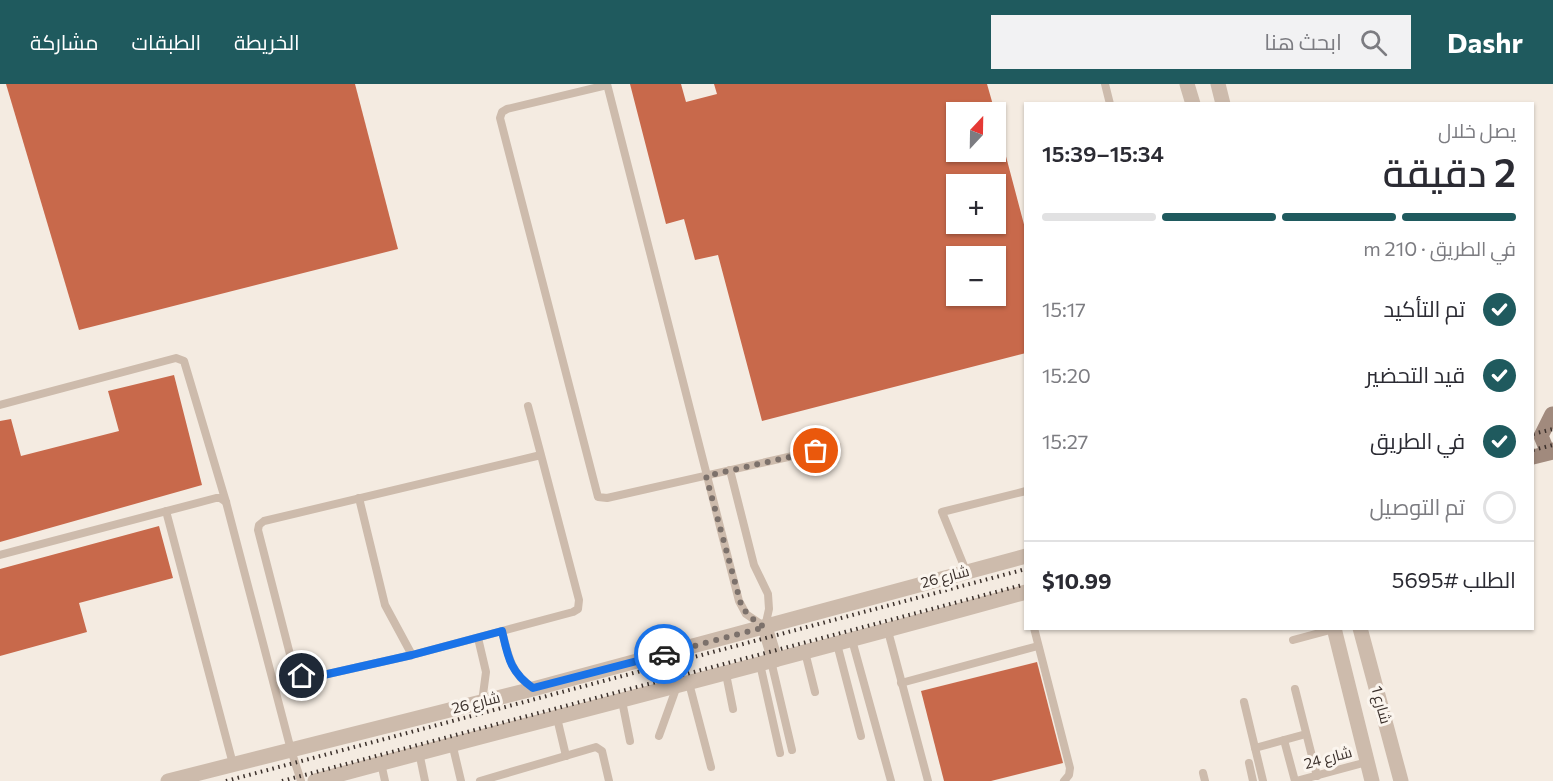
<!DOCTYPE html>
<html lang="ar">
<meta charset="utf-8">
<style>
body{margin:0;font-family:Commissioner,Cairo,sans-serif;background:#f2f2f3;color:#2b2b33;direction:rtl;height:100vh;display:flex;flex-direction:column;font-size:22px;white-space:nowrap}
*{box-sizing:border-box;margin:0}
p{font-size:20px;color:#7c7c81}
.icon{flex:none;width:33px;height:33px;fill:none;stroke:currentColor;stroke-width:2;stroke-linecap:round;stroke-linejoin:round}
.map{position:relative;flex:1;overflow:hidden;direction:ltr}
.side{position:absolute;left:1024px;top:18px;width:510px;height:528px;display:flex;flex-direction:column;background:#fff;border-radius:0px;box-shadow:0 2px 4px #0004;direction:rtl}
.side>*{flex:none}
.needle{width:39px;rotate:22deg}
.buttons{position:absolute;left:946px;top:18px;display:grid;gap:12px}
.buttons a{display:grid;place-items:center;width:60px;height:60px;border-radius:0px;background:#fff;box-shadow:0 2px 4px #0004;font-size:30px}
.pin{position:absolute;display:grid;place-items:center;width:51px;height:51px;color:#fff;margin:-26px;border:3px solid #fff;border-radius:50%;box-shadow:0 2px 6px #0007}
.courier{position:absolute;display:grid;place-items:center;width:60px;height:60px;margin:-30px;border:4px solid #1a73e8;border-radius:50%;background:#fff;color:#222;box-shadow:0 2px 8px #0007}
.summary em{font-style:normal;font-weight:600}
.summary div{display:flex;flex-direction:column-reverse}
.summary{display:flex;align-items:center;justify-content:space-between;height:102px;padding:0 18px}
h1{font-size:39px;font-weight:600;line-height:45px}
.bar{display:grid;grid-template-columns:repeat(4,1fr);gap:9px 6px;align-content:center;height:72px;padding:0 18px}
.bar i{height:8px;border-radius:4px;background:#e1e1e2}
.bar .on{background:#1f5a5e}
.bar p{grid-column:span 4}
.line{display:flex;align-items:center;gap:15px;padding:0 18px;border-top:2px solid #e1e1e2}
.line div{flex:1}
ol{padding:0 18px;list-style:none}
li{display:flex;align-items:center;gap:18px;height:66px}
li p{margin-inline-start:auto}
li .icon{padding:6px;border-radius:50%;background:#1f5a5e;color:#fff;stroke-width:4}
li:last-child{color:#7c7c81}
li i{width:33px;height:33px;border:3px solid #e1e1e2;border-radius:50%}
header{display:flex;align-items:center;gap:36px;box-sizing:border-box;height:84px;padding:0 30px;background:#1f5a5e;color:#fff}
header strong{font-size:28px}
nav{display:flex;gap:33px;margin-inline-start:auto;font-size:21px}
.search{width:420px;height:54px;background:#f2f2f3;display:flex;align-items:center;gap:15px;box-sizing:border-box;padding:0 21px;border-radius:0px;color:#7c7c81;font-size:22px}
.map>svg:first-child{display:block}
</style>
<header>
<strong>Dashr</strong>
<div class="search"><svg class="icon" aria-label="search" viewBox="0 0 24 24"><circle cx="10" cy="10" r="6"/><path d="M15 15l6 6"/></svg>ابحث هنا</div>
<nav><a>الخريطة</a><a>الطبقات</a><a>مشاركة</a></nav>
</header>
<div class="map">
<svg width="1553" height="697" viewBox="0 0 1553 697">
<rect width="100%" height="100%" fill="#f4ebe1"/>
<!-- building -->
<g fill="#c8694b" fill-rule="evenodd">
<polygon points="6,0 355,0 398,165 79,246"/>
<path d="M630,0H681L686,18L717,10L714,0H987L995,28H957V68H996V47L999,46L1026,148V269L762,337L718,171L695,176L684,135L666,140ZM957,100H996V140H957ZM957,172H996V212H957Z"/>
<polygon points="174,291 202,401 0,458 0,337 11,335 21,372 119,347 108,307"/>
<polygon points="159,442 173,494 79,519 87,548 0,572 0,485"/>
<polygon points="1037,578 1063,679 991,697 944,697 921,607"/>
</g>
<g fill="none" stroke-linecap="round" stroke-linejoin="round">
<!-- lane -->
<g stroke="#cdbbac" stroke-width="8">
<polyline points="607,0 739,517 746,530 765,543 769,525 768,510 754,481 730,386"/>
<polyline points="1105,0 1110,20"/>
<polyline points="607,1 507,25 502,28 500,34 598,413 607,414 837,362"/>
<polyline points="0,321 176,274 184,277 226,418 291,666 301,697"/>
<polyline points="528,322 541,371 264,437 259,441 258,446 293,582 297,588 310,594 412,571 573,528 578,525 579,516 541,371"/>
<polyline points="359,414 385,521 412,571"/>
<polyline points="166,427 233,680"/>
<polyline points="0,471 216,414 220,414 226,418"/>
<polyline points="966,487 942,428 1026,407"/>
<polyline points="1034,544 1070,684 1069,691 1064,697"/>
<path d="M502,547C508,571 511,589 532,604"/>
<polyline points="888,547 928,697"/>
<polyline points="478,554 486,588 482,618"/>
<polyline points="852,556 891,697"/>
<polyline points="1293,556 1334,545"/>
<polyline points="837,560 861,652"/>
<polyline points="805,568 815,608"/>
<polyline points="771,577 792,666"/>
<polyline points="760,580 780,669"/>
<polyline points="726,590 733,625"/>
<polyline points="689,599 711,683"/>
<polyline points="901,599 1038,562"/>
<polyline points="1295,605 1317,692"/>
<polyline points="622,617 630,657"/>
<polyline points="1244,618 1263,697"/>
<polyline points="557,634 566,672"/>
<polyline points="659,652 677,602"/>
<polyline points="1284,656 1295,697"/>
<polyline points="452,659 461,697"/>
<polyline points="1255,664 1306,650"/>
<polyline points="419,668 425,697"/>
<polyline points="381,679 385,697"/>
<polyline points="1249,679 1253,697"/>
<polyline points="1203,689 1205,697"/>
<polyline points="480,697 596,663 602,667 609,697"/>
<polyline points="1296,697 1367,678"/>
</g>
<!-- street -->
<g stroke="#cdbbac" stroke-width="15">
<polyline points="1187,0 1193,20"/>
<polyline points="1218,0 1223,20"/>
<polyline points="765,543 775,576"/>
<polyline points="1334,544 1372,697"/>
<polyline points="1360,544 1401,697"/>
<polyline points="168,697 533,605 1026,472"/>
<path d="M315,697C552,633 790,574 1026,508"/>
</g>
<!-- secondary -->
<g stroke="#a18a7d" stroke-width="15">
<polyline points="1552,330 1541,352 1546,364 1553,367"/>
<polyline points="1533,373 1553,368"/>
</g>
<!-- rail -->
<g stroke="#3b302b" stroke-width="4" stroke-dasharray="1.5 4.5" stroke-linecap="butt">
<polyline points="1533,350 1553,345"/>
<polyline points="1533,366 1553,361"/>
<polyline points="226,697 1026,485"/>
<polyline points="282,697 1026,500"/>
</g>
</g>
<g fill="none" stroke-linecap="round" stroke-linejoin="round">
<!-- done -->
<polyline stroke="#7c716b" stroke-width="6" stroke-dasharray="0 10.8" points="664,570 765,543 757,539 742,524 706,392 816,367"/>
<!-- route -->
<path stroke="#1a73e8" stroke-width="8" d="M302,592L310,594L412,571L502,547C508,573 510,588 533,604L664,570"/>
</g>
<g text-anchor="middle" stroke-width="6" stroke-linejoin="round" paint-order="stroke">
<!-- street labels -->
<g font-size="15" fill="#3b302b" stroke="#fbf5ee">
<text transform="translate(945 493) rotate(-15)" y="5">شارع 26</text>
<text transform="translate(476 619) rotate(-14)" y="5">شارع 26</text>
<text transform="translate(1381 621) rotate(75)" y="5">شارع 1</text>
<text transform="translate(1328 674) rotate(-15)" y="5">شارع 24</text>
</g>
</g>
</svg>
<div class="buttons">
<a><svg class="needle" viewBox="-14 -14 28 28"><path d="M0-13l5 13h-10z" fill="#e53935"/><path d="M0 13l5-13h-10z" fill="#7c7c81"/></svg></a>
<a>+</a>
<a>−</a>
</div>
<div class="pin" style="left:816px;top:367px;background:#ea580c"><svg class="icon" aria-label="bag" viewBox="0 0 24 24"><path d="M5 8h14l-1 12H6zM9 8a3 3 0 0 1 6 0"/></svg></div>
<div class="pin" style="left:302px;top:592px;background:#1f2937"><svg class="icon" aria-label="home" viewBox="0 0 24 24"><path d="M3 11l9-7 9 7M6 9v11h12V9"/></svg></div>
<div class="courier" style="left:664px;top:570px"><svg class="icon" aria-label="car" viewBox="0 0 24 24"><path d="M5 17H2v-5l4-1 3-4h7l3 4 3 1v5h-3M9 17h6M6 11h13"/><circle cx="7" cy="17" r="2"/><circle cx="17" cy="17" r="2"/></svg></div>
<section class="side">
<div class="summary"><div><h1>2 دقيقة</h1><p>يصل خلال</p></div><em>15:34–15:39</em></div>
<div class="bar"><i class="on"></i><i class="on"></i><i class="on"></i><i></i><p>في الطريق · 210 m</p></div>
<ol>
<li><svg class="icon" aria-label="check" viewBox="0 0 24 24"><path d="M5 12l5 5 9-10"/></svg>تم التأكيد<p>15:17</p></li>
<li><svg class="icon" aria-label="check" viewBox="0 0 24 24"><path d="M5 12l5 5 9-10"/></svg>قيد التحضير<p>15:20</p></li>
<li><svg class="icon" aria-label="check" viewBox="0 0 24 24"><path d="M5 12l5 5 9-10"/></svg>في الطريق<p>15:27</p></li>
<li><i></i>تم التوصيل</li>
</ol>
<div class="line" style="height:78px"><div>الطلب #5695</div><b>$10.99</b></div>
</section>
</div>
